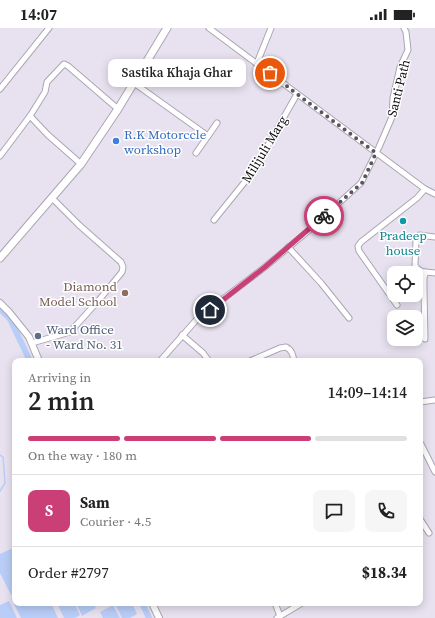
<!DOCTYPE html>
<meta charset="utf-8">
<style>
body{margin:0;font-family:"Source Serif 4",serif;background:#f6f6f6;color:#222;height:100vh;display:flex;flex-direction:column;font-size:15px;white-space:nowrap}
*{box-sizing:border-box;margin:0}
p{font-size:13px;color:#767676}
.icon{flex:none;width:22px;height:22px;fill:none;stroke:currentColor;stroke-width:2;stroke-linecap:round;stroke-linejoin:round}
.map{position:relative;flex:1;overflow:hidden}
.sheet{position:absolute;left:12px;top:330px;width:411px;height:248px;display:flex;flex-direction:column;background:#fff;border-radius:8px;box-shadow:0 2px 10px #0003}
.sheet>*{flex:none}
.controls{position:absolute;left:387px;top:238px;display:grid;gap:8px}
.controls a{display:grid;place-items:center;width:36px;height:36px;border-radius:8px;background:#fff;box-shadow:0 2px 10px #0003;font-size:20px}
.pin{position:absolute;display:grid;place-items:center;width:34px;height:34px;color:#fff;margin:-17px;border:2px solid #fff;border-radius:50%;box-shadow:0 1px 4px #0007}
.courier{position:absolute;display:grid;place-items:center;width:40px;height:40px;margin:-20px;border:3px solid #ca3f76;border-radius:50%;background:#fff;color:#222;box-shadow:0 1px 5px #0007}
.bubble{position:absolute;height:28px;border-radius:8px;background:#fff;box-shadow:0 2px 10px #0003;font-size:13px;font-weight:600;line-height:28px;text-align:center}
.summary em{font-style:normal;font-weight:600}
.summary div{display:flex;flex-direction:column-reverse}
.summary{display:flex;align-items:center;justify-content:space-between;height:68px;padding:0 16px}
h1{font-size:26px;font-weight:600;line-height:30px}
.bar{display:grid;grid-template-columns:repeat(4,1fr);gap:6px 4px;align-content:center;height:48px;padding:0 16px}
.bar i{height:5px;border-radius:3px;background:#e0e0e0}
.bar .current{background:#ca3f76}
.bar p{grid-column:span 4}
.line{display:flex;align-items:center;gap:10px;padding:0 16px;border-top:1px solid #e0e0e0}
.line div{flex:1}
.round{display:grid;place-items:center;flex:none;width:42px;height:42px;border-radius:8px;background:#f6f6f6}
.status{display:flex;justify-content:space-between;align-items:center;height:28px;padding:0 20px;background:#fff;direction:ltr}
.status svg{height:11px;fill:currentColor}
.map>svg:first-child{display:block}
</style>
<div class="status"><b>14:07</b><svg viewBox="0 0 49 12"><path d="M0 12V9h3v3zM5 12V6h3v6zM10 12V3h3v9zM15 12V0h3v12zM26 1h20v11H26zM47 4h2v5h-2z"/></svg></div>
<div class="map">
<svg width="435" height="590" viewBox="0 0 435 590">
<rect width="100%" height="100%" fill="#e8e2f0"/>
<!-- water -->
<g fill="#b8cdf7">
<polygon points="15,519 15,565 11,567 0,545 0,526"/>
<polygon points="15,568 15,575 51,575 58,590 21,590 11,570"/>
<polygon points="9,573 17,590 0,590 0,577"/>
<polygon points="62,575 74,575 80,587 75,590 64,590 58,577"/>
<polygon points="76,575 93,575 96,580 82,588"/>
<polygon points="116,575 132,575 137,586 130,590 122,590 115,576"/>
<polygon points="113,577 120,590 103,590 100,584"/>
</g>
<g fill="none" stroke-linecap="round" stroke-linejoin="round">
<!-- stream -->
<polyline stroke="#b8cdf7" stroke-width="1.5" points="0,427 3,429 5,455 0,463"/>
<!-- canal -->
<g stroke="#b8cdf7" stroke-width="6">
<polyline points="0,281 10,291 30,333"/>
<polyline points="142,575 149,590"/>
</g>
<defs>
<g id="minor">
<polyline points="209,0 425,161 435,166"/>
<polyline points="257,35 271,0"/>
<polyline points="134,55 208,108 196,125"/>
<polyline points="0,61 49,0"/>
<polyline points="30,88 45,64 47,54 64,36 68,38 118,81"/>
<polyline points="208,108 217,95"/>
<polyline points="0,128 30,88 48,107 81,136"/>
<polyline points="214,192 252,145 297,66"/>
<path d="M435,209L419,207L416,212L415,237C418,245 427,244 435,245"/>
<polyline points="288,219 321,255 349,290"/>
<polyline points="397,277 359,223 358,218 361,214 417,170 425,161"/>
<polyline points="182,307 203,325 209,333"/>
<polyline points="425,311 424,263 424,249 426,244"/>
<polyline points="32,315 70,304 99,272 122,244 123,239 121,234 79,197 52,170"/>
<polyline points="160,333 198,290 265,239 308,203 361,155 379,119 392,89 393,70 400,39 408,22 406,4 404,0"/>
<path d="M250,333L280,320L286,319C292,322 293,327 294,333"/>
<polyline points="420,374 435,372"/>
<polyline points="421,416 435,444"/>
<polyline points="420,491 429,505"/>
<polyline points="275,575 280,588"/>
<polyline points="277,590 302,575"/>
</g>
<g id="tertiary">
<polyline points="0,275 9,284 29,309 39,333"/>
<polyline points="152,575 159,590"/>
</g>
<polyline id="secondary" points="0,230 81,136 118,81 167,0"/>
</defs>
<!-- minor casing -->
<use href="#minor" stroke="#aba6b3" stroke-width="7"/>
<!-- tertiary casing -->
<use href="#tertiary" stroke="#aba6b3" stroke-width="8"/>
<!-- secondary casing -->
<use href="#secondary" stroke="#aba6b3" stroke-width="9"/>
<!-- minor -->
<use href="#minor" stroke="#fff" stroke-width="5"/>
<!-- tertiary -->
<use href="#tertiary" stroke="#fff" stroke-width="6"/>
<!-- secondary -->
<use href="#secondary" stroke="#fff" stroke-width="7"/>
</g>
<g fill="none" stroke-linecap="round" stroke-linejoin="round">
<!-- done -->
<polyline stroke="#5a565e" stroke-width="4" stroke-dasharray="0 7.2" points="270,45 297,66 376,125 362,155 324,188"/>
<!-- route -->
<polyline stroke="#ca3f76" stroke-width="5" points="210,282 265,239 324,188"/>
</g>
<!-- markers -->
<circle fill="#3f7fe0" stroke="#fff" stroke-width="1.5" cx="116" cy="113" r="4"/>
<circle fill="#0f9aa8" stroke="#fff" stroke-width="1.5" cx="403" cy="193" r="4"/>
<circle fill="#8d6e63" stroke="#fff" stroke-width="1.5" cx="125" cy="265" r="4"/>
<circle fill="#5c6f8a" stroke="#fff" stroke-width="1.5" cx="38" cy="308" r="4"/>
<g text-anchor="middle" stroke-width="3" stroke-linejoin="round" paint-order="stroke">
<!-- street labels -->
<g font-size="13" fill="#0d0b10" stroke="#fff">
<text transform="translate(398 60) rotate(-76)" y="5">Santi Path</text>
<text transform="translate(264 121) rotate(-59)" y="5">Milijuli Marg</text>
</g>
<!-- shop labels -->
<g font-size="13" fill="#366cbe" stroke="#fff" text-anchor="start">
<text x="124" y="111">R.K Motorccle<tspan x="124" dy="15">workshop</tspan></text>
</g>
<!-- culture labels -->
<g font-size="13" fill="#0d838f" stroke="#fff">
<text x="403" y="212">Pradeep<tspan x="403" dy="15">house</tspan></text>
</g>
<!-- education labels -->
<g font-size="13" fill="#785e54" stroke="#fff" text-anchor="end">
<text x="117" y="263">Diamond<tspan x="117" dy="15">Model School</tspan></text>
</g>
<!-- service labels -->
<g font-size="13" fill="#4e5e75" stroke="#fff" text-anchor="start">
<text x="46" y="306">Ward Office<tspan x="46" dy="15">- Ward No. 31</tspan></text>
</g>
</g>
</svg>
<div class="controls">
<a><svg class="icon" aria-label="locate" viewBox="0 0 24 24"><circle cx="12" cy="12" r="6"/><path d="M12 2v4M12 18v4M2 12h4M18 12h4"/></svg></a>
<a><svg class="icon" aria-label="layers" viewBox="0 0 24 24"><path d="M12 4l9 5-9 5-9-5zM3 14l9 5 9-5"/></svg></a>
</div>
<div class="pin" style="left:270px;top:45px;background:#ea580c"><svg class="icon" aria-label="bag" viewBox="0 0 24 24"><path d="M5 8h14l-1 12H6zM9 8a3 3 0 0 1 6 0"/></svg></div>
<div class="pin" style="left:210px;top:282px;background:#1f2937"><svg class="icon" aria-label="home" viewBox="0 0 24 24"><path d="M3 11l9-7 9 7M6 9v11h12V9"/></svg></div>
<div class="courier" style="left:324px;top:188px"><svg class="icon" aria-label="bike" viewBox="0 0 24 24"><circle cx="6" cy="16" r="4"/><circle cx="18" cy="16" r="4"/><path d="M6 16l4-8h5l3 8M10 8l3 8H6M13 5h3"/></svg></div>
<div class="bubble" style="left:108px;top:31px;width:138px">Sastika Khaja Ghar</div>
<section class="sheet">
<div class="summary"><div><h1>2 min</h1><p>Arriving in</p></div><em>14:09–14:14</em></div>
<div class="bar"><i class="current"></i><i class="current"></i><i class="current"></i><i></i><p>On the way · 180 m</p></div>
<div class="line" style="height:72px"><b class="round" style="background:#ca3f76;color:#fff">S</b><div><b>Sam</b><p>Courier · 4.5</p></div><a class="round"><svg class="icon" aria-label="chat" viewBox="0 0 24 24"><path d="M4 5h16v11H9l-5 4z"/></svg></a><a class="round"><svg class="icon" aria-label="phone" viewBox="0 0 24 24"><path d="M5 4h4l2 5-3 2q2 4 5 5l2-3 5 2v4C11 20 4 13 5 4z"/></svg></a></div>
<div class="line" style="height:52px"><div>Order #2797</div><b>$18.34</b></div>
</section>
</div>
